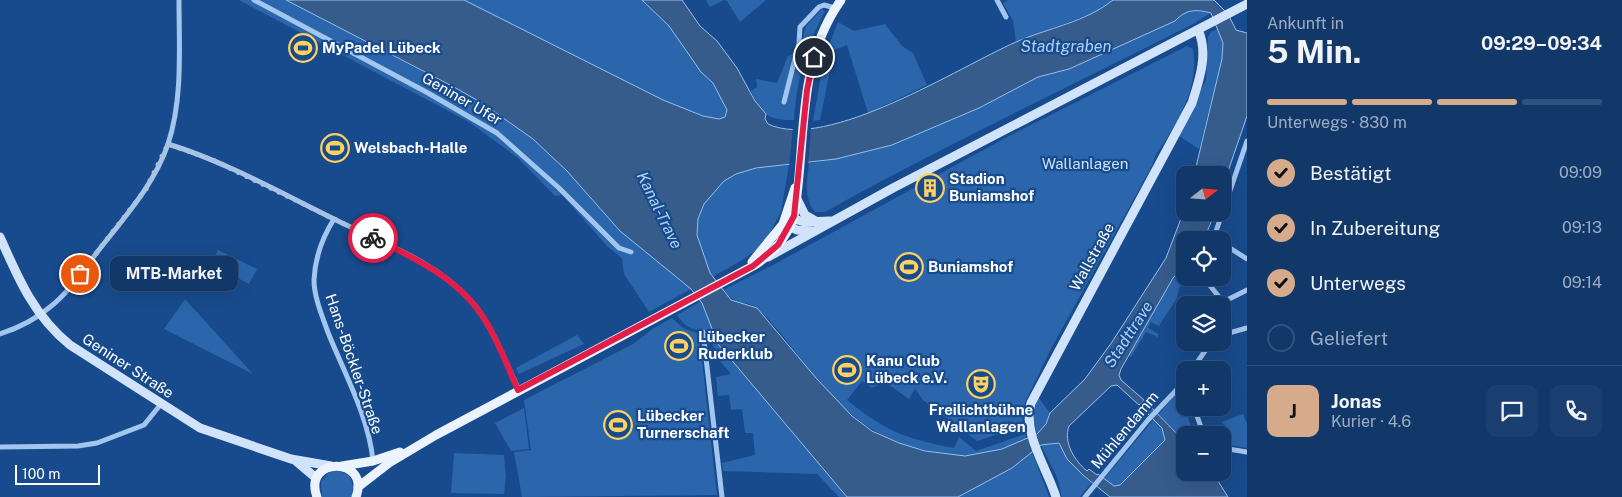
<!DOCTYPE html>
<html lang="de">
<meta charset="utf-8">
<style>
body{margin:0;font-family:"Public Sans",sans-serif;background:#1b3f70;color:#f1f3f6;height:100vh;display:flex;flex-direction:column;font-size:19px;white-space:nowrap}
*{box-sizing:border-box;margin:0}
p{font-size:16px;color:#9cacc1}
.icon{flex:none;width:28px;height:28px;fill:none;stroke:currentColor;stroke-width:2;stroke-linecap:round;stroke-linejoin:round}
.map{position:relative;flex:1;overflow:hidden}
.panel{display:flex;flex-direction:column;background:#12386a;width:375px}
.panel>*{flex:none}
.needle{width:32px;rotate:73deg}
.tools{position:absolute;left:1176px;top:166px;display:grid;gap:10px}
.tools a{display:grid;place-items:center;width:55px;height:55px;border-radius:10px;background:#12386a;box-shadow:0 5px 20px #0002,0 0 0 1px #31527e;font-size:25px}
.scale{position:absolute;left:15px;bottom:12px;width:85px;box-sizing:border-box;padding-left:5px;border:2px solid #fff;border-top:0;font-size:14px;line-height:18px;white-space:nowrap;color:#fff;-webkit-text-stroke:4px #184b8d;paint-order:stroke}
.pin{position:absolute;display:grid;place-items:center;width:42px;height:42px;color:#fff;margin:-21px;border:2px solid #fff;border-radius:50%;box-shadow:0 1px 5px #0007}
.courier{position:absolute;display:grid;place-items:center;width:50px;height:50px;margin:-25px;border:4px solid #e11d48;border-radius:50%;background:#fff;color:#222;box-shadow:0 1px 6px #0007}
.bubble{position:absolute;height:35px;border-radius:10px;background:#12386a;box-shadow:0 5px 20px #0002,0 0 0 1px #31527e;font-size:16px;font-weight:700;line-height:35px;text-align:center}
.summary em{font-style:normal;font-weight:700}
.summary div{display:flex;flex-direction:column-reverse}
.summary{display:flex;align-items:center;justify-content:space-between;height:85px;padding:0 20px}
h1{font-size:32px;font-weight:700;line-height:38px}
.bar{display:grid;grid-template-columns:repeat(4,1fr);gap:8px 5px;align-content:center;height:60px;padding:0 20px}
.bar i{height:6px;border-radius:4px;background:#31527e}
.bar .on{background:#d6ab8b}
.bar p{grid-column:span 4}
.line{display:flex;align-items:center;gap:12px;padding:0 20px;border-top:1px solid #31527e}
.line div{flex:1}
.round{display:grid;place-items:center;flex:none;width:52px;height:52px;border-radius:10px;background:#1b3f70}
ol{padding:0 20px;list-style:none}
li{display:flex;align-items:center;gap:15px;height:55px}
li p{margin-inline-start:auto}
li .icon{padding:5px;border-radius:50%;background:#d6ab8b;color:#111;stroke-width:4}
li:last-child{color:#9cacc1}
li i{width:28px;height:28px;border:2px solid #31527e;border-radius:50%}
main{display:flex;flex:1;min-height:0}
.map>svg:first-child{display:block}
</style>
<main>
<div class="map">
<svg width="1247" height="497" viewBox="0 0 1247 497">
<rect width="100%" height="100%" fill="#184b8d"/>
<!-- green -->
<g fill="#2b65ab">
<polygon points="239,0 286,0 482,103 533,139 567,171 620,231 691,289 649,312 624,274 622,258 607,246 562,195 555,196 518,158 469,122"/>
<polygon points="464,0 642,0 669,26 701,72 713,83 727,110 726,117 719,119 703,116 663,100"/>
<polygon points="706,0 766,0 740,22 727,1 724,0 710,7"/>
<polygon points="1008,0 1113,0 1101,10 1016,42 1013,21 1003,3"/>
<path d="M822,9L825,11C807,46 796,80 794,120C769,120 761,116 751,91L757,87L756,79L777,83L788,56L799,51L806,26Z"/>
<path d="M1193,10L1211,13L1191,25C1069,87 945,145 825,212H815C803,196 807,182 809,163L836,159L892,145L979,108L1038,77L1069,69L1175,21L1183,12Z"/>
<polygon points="838,22 854,31 885,24 902,46 913,53 927,85 868,113 847,45 834,50 820,120 813,121 824,58"/>
<polygon points="1217,29 1223,43 1222,59 1199,149 1179,136 1206,80 1208,37 1211,32"/>
<path d="M1187,46L1193,49C1198,81 1185,109 1168,136C1160,150 1157,149 1152,166L1053,345L1026,400L1022,413L1023,426L977,441L923,400L915,389L909,399L885,382L872,388L862,381L847,400C886,432 904,438 954,448L959,437L976,451L1025,434L1027,439C1011,446 995,453 977,455C964,457 952,455 939,453C885,445 851,419 816,379C797,356 780,329 758,309C748,299 739,309 723,290L773,265L1007,137Z"/>
<path d="M789,165L781,212L768,236L757,250L741,261L712,277C689,241 692,192 736,174C753,167 771,167 789,165Z"/>
<polygon points="218,250 257,269 249,284 211,264"/>
<polygon points="1182,268 1185,278 1189,278 1179,288 1177,298 1159,326 1151,322 1148,328 1158,334 1158,337 1146,332 1131,357 1129,355 1173,278"/>
<polygon points="185,299 253,374 164,329"/>
<path d="M701,301L718,344L847,497H839L817,474L723,471L722,463L755,455L753,433H745L742,409L731,410L729,395L718,396L716,377L731,374L719,360L722,356L713,346L707,330C692,331 685,327 677,315Z"/>
<polygon points="672,318 683,328 699,334 717,495 522,497 514,452 531,450 524,400 633,344 654,328"/>
<polygon points="577,335 584,344 519,374 516,368"/>
<polygon points="1181,388 1184,393 1181,397 1192,429 1197,429 1200,435 1185,435 1185,442 1159,414"/>
<polygon points="1038,397 1050,413 1046,424 1037,434 1032,415"/>
<polygon points="524,408 529,449 511,451 495,423"/>
<polygon points="1243,414 1247,424 1247,448 1223,444 1222,435 1214,435 1214,430 1227,428 1222,422"/>
<polygon points="1154,419 1162,428 1165,440 1120,485 1114,486 1104,479"/>
<polygon points="1059,443 1067,459 1091,483 1080,497 1062,497 1057,477 1041,445"/>
<polygon points="1032,452 1049,497 958,497 1012,468"/>
<polygon points="454,453 504,455 506,477 504,494 451,493"/>
<path d="M333,471C351,470 355,482 352,497H322L321,482L328,473Z"/>
</g>
<!-- water -->
<path fill="#365c8c" stroke="#96c0f1" d="M286,0H464L663,100L703,116L719,119L725,117L727,110L713,83L701,72L669,26L642,0H682L700,26L717,41L737,68L755,101L766,114L765,119L768,124C827,152 959,67 1016,42C1048,28 1086,22 1113,0H1214L1228,14L1236,30L1247,33V116L1223,186L1222,175H1194L1222,59L1223,43L1211,13C1196,9 1186,9 1175,21L1069,69L1038,77L979,108L892,145L836,159L756,168L736,174L724,181L704,204L698,219L697,235L710,273L731,300L757,308L816,378L852,416L872,431L899,443L925,451L965,456L1002,449L1037,434L1046,424L1050,413L1085,379L1112,342L1166,258L1185,208V212L1215,213L1204,239L1185,240V265L1173,278L1121,369L1119,375L1121,380L1144,400L1139,405L1117,385L1111,386L1069,426C1063,443 1075,461 1087,471L1089,469L1097,475L1098,474L1114,486L1120,485L1165,440L1162,428L1142,408L1147,403L1185,442V472L1213,473L1228,497H1110L1084,476L1067,459L1059,443L1041,445L1012,468L958,497H847L718,344L702,303L691,289L620,231L567,171L533,139L482,103L454,87Z"/>
<!-- pier -->
<polygon fill="#184b8d" points="793,126 811,127 808,166 789,168"/>
<g fill="none" stroke-linecap="round" stroke-linejoin="round">
<!-- minor -->
<g stroke="#a3c6ee" stroke-width="5">
<polyline points="254,0 428,93 497,133 559,188 619,248 631,252"/>
<polyline points="997,0 1006,17"/>
<polyline points="784,102 799,43 800,27 819,7 824,5 835,8"/>
<path d="M168,144C226,162 279,192 334,219C380,242 435,261 470,300C493,325 504,360 519,390"/>
<path d="M334,219C322,238 315,257 314,280C314,298 323,318 329,335C345,374 369,418 373,461"/>
<polyline points="1213,240 1247,141"/>
<polyline points="1222,243 1247,259"/>
<polyline points="1204,278 1223,302 1247,290"/>
<polyline points="703,332 722,497"/>
<path d="M0,334C18,328 35,320 50,307C68,293 81,273 95,255C121,221 154,186 168,144C183,99 179,47 179,0"/>
<polyline points="1222,335 1247,328"/>
<polyline points="1192,370 1211,342"/>
<polyline points="1194,408 1204,435"/>
<polyline points="0,447 78,446 97,443 144,425 161,404"/>
<polyline points="1222,448 1247,452"/>
<polyline points="1085,497 1148,420 1185,381"/>
</g>
<!-- secondary -->
<g stroke="#d1e3fa" stroke-width="9">
<polyline points="797,199 805,215 817,222"/>
<polyline points="786,217 805,222 830,221"/>
<polyline points="784,224 797,230 813,231"/>
<path d="M0,237C18,278 34,316 70,345L200,428L291,459L331,466"/>
<polyline points="768,257 893,188 1247,4"/>
<polyline points="296,461 316,478"/>
<path d="M1056,497C1047,468 1022,433 1031,403L1192,103C1199,81 1209,53 1198,30"/>
</g>
<!-- primary -->
<g stroke="#ebf3ff" stroke-width="9">
<polyline points="752,262 783,224 795,188"/>
<polyline points="342,466 373,461 400,452"/>
<path d="M358,487L389,463L436,435L753,266C772,255 788,236 794,216C807,143 795,64 841,0"/>
<path d="M317,497C302,456 371,456 356,497"/>
</g>
</g>
<g fill="none" stroke-linecap="round" stroke-linejoin="round">
<!-- done -->
<polyline stroke="#aec0d7" stroke-width="5" stroke-dasharray="0 9" points="80,274 146,189 168,144 213,160 373,238"/>
<!-- route -->
<path stroke="#e11d48" stroke-width="6" d="M373,238C413,257 458,278 483,317C498,339 507,366 518,390L753,266L778,245L794,216L807,90L814,57"/>
</g>
<!-- icons -->
<defs>
<symbol id="stadium-ring" viewBox="-11 -11 22 22"><circle r="9.5" fill="#184b8d" stroke="#ffd161" stroke-width="1.5"/><path d="M0-5a6.5 5 0 1 0 0 10a6.5 5 0 1 0 0-10ZM-3.5-1.8h7v3.6h-7Z" fill="#ffd161"/></symbol>
<symbol id="building-ring" viewBox="-11 -11 22 22"><circle r="9.5" fill="#184b8d" stroke="#ffd161" stroke-width="1.5"/><path d="M-4-6H4V6H1V3H-1V6H-4ZM-2.5-4.3h1.7v1.8h-1.7ZM.8-4.3h1.7v1.8H.8ZM-2.5-1h1.7V.8h-1.7ZM.8-1h1.7V.8H.8Z" fill="#ffd161"/></symbol>
<symbol id="theatre-ring" viewBox="-11 -11 22 22"><circle r="9.5" fill="#184b8d" stroke="#ffd161" stroke-width="1.5"/><path d="M-5-5.5Q0-4 5-5.5V0Q5 5 0 6Q-5 5-5 0ZM-3.3-2.5H-1v1.5H-3.3ZM1-2.5H3.3v1.5H1ZM-2.8 1Q0 5.5 2.8 1Z" fill="#ffd161"/></symbol>
</defs>
<g fill-rule="evenodd">
<use href="#stadium-ring" x="287" y="32" width="32" height="32"/>
<use href="#stadium-ring" x="319" y="132" width="32" height="32"/>
<use href="#building-ring" x="914" y="172" width="32" height="32"/>
<use href="#stadium-ring" x="893" y="251" width="32" height="32"/>
<use href="#stadium-ring" x="663" y="330" width="32" height="32"/>
<use href="#stadium-ring" x="831" y="354" width="32" height="32"/>
<use href="#theatre-ring" x="965" y="368" width="32" height="32"/>
<use href="#stadium-ring" x="602" y="409" width="32" height="32"/>
</g>
<g text-anchor="middle" stroke-width="4.5" stroke-linejoin="round" paint-order="stroke">
<!-- poi labels -->
<g font-size="15" font-weight="bold" fill="#fff" stroke="#184b8d" text-anchor="start">
<text x="322" y="53">MyPadel Lübeck</text>
<text x="354" y="153">Welsbach-Halle</text>
<text x="949" y="184">Stadion<tspan x="949" dy="17">Buniamshof</tspan></text>
<text x="928" y="272">Buniamshof</text>
<text x="698" y="342">Lübecker<tspan x="698" dy="17">Ruderklub</tspan></text>
<text x="866" y="366">Kanu Club<tspan x="866" dy="17">Lübeck e.V.</tspan></text>
<text x="981" y="415" text-anchor="middle">Freilichtbühne<tspan x="981" dy="17">Wallanlagen</tspan></text>
<text x="637" y="421">Lübecker<tspan x="637" dy="17">Turnerschaft</tspan></text>
</g>
<!-- street labels -->
<g font-size="15" fill="#fff" stroke="#184b8d">
<text transform="translate(462 99) rotate(30)" y="5">Geniner Ufer</text>
<text transform="translate(1092 257) rotate(-61)" y="5">Wallstraße</text>
<text transform="translate(354 364) rotate(71)" y="5">Hans-Böckler-Straße</text>
<text transform="translate(128 366) rotate(33)" y="5">Geniner Straße</text>
<text transform="translate(1125 430) rotate(-50)" y="5">Mühlendamm</text>
</g>
<!-- park labels -->
<g font-size="15" fill="#cae0fa" stroke="#184b8d">
<text x="1085" y="169">Wallanlagen</text>
</g>
<!-- water labels -->
<g font-size="16" font-style="italic" fill="#afd0f6" stroke="#184b8d">
<text x="1066" y="52">Stadtgraben</text>
<text transform="translate(660 210) rotate(64)" y="6">Kanal-Trave</text>
<text transform="translate(1128 334) rotate(-57)" y="6">Stadttrave</text>
</g>
</g>
</svg>
<div class="tools">
<a><svg class="needle" viewBox="-14 -14 28 28"><path d="M0-13l5 13h-10z" fill="#e53935"/><path d="M0 13l5-13h-10z" fill="#9cacc1"/></svg></a>
<a><svg class="icon" aria-label="locate" viewBox="0 0 24 24"><circle cx="12" cy="12" r="6"/><path d="M12 2v4M12 18v4M2 12h4M18 12h4"/></svg></a>
<a><svg class="icon" aria-label="layers" viewBox="0 0 24 24"><path d="M12 4l9 5-9 5-9-5zM3 14l9 5 9-5"/></svg></a>
<a>+</a>
<a>−</a>
</div>
<div class="scale">100 m</div>
<div class="pin" style="left:80px;top:274px;background:#ea580c"><svg class="icon" aria-label="bag" viewBox="0 0 24 24"><path d="M5 8h14l-1 12H6zM9 8a3 3 0 0 1 6 0"/></svg></div>
<div class="pin" style="left:814px;top:57px;background:#1f2937"><svg class="icon" aria-label="home" viewBox="0 0 24 24"><path d="M3 11l9-7 9 7M6 9v11h12V9"/></svg></div>
<div class="courier" style="left:373px;top:238px"><svg class="icon" aria-label="bike" viewBox="0 0 24 24"><circle cx="6" cy="16" r="4"/><circle cx="18" cy="16" r="4"/><path d="M6 16l4-8h5l3 8M10 8l3 8H6M13 5h3"/></svg></div>
<div class="bubble" style="left:110px;top:256px;width:128px">MTB-Market</div>
</div>
<section class="panel">
<div class="summary"><div><h1>5 Min.</h1><p>Ankunft in</p></div><em>09:29–09:34</em></div>
<div class="bar"><i class="on"></i><i class="on"></i><i class="on"></i><i></i><p>Unterwegs · 830 m</p></div>
<ol>
<li><svg class="icon" aria-label="check" viewBox="0 0 24 24"><path d="M5 12l5 5 9-10"/></svg>Bestätigt<p>09:09</p></li>
<li><svg class="icon" aria-label="check" viewBox="0 0 24 24"><path d="M5 12l5 5 9-10"/></svg>In Zubereitung<p>09:13</p></li>
<li><svg class="icon" aria-label="check" viewBox="0 0 24 24"><path d="M5 12l5 5 9-10"/></svg>Unterwegs<p>09:14</p></li>
<li><i></i>Geliefert</li>
</ol>
<div class="line" style="height:90px"><b class="round" style="background:#d6ab8b;color:#111">J</b><div><b>Jonas</b><p>Kurier · 4.6</p></div><a class="round"><svg class="icon" aria-label="chat" viewBox="0 0 24 24"><path d="M4 5h16v11H9l-5 4z"/></svg></a><a class="round"><svg class="icon" aria-label="phone" viewBox="0 0 24 24"><path d="M5 4h4l2 5-3 2q2 4 5 5l2-3 5 2v4C11 20 4 13 5 4z"/></svg></a></div>
</section>
</main>
